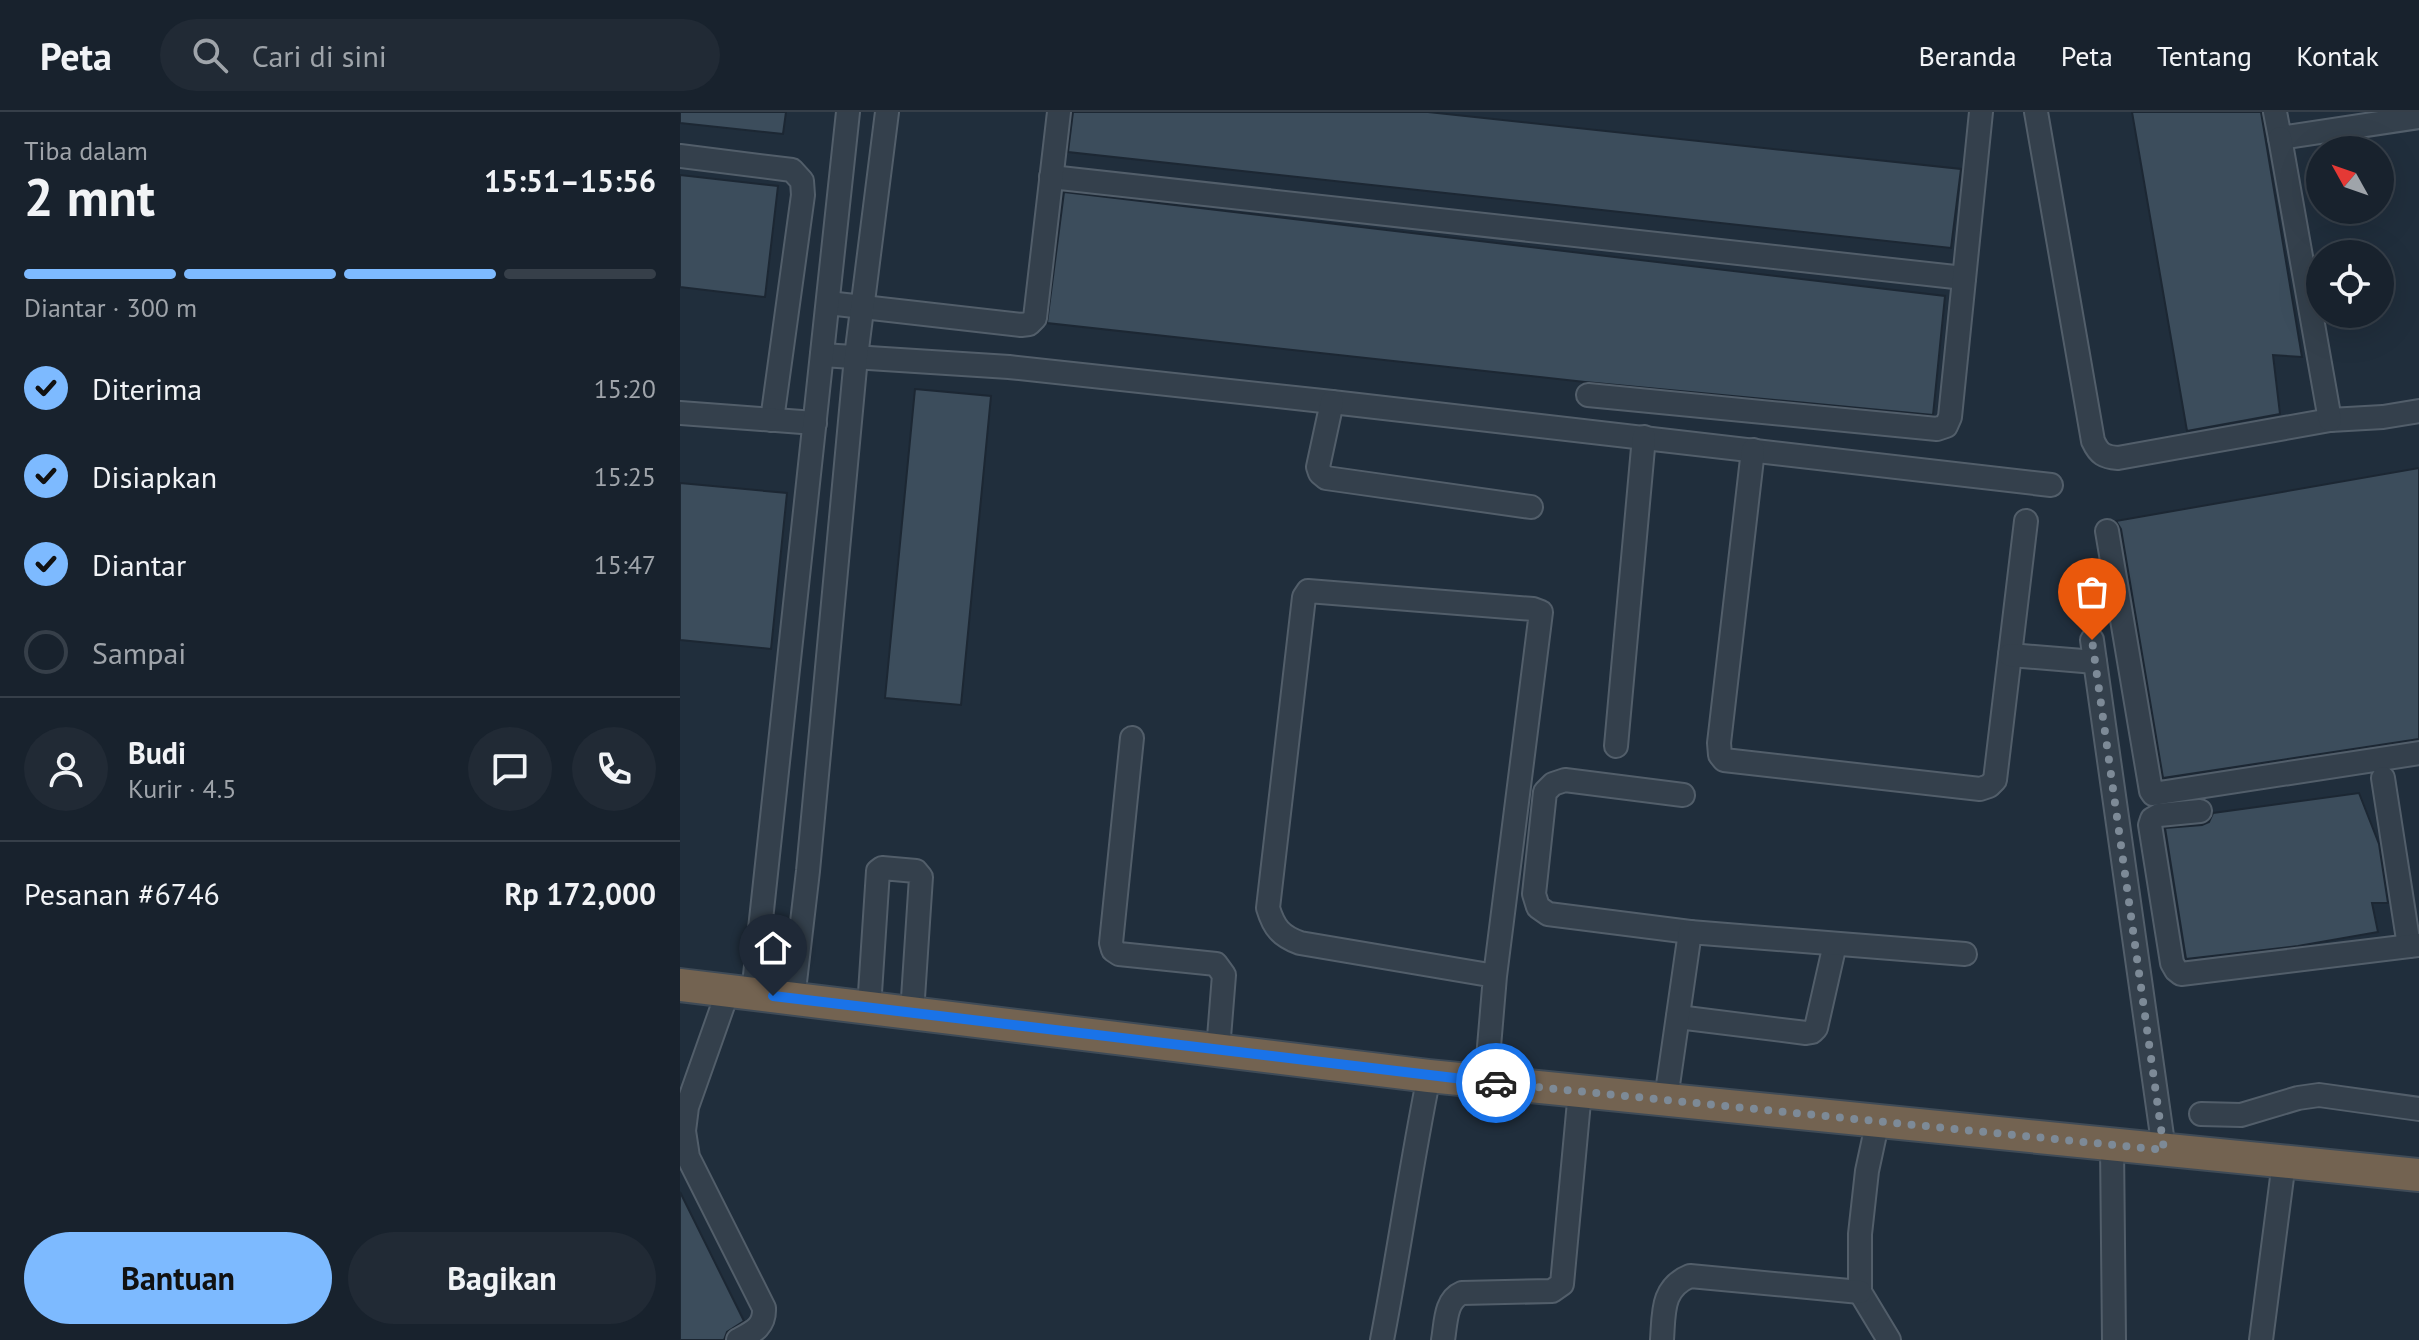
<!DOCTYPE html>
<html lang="id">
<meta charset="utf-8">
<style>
body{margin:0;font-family:"PT Sans",sans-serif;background:#212a35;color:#f1f3f6;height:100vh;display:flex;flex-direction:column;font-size:30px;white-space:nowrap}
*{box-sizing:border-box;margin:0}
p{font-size:26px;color:#9fa4aa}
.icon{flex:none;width:44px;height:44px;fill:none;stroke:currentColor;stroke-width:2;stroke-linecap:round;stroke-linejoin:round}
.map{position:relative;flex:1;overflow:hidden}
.panel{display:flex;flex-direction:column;background:#18222d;width:680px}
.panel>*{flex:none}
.needle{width:52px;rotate:310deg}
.fabs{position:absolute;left:1626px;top:24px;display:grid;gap:16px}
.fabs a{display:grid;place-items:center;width:88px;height:88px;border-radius:50%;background:#18222d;box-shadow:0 8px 32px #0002,0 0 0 2px #363f49;font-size:40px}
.pin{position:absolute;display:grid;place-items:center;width:68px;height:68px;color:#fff;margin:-82px -34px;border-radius:50% 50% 50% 0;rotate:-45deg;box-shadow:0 0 8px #0007}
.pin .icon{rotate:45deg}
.courier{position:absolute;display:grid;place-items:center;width:80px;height:80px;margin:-40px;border:6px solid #1a73e8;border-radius:50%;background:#fff;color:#222;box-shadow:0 2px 10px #0007}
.headline em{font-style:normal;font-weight:600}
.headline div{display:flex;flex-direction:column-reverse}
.headline{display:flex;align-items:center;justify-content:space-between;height:136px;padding:0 24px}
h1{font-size:52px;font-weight:600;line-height:60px}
.bar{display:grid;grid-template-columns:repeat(4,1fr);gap:12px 8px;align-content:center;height:96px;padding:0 24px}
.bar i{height:10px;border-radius:6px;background:#363f49}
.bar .current{background:#7dbaff}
.bar p{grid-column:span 4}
.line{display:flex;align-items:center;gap:20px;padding:0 24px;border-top:2px solid #363f49}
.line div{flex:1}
.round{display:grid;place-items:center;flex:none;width:84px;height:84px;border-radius:42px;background:#212a35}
ol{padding:0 24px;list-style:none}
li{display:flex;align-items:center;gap:24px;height:88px}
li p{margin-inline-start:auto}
li .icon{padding:8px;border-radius:50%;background:#7dbaff;color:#111;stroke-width:4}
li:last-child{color:#9fa4aa}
li i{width:44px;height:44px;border:4px solid #363f49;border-radius:50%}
.button{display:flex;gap:16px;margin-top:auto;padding:16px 24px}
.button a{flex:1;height:92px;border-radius:48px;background:#7dbaff;color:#111;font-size:32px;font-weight:600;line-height:92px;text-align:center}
.button a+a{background:#212a35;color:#f1f3f6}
header{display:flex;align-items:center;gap:48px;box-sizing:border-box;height:112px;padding:0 40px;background:#18222d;border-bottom:2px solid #363f49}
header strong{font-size:38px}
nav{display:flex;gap:44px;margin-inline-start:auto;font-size:28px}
.search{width:560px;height:72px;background:#212a35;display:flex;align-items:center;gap:20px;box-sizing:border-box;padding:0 28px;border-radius:44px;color:#9fa4aa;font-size:30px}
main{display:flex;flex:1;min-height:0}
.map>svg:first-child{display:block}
</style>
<header>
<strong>Peta</strong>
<div class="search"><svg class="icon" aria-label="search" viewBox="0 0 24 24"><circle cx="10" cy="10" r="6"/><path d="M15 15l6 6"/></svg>Cari di sini</div>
<nav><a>Beranda</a><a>Peta</a><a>Tentang</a><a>Kontak</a></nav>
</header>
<main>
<section class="panel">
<div class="headline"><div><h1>2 mnt</h1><p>Tiba dalam</p></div><em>15:51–15:56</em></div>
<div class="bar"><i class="current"></i><i class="current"></i><i class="current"></i><i></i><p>Diantar · 300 m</p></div>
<ol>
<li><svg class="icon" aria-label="check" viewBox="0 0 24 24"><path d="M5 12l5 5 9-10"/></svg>Diterima<p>15:20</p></li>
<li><svg class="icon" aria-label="check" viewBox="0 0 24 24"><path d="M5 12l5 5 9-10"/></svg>Disiapkan<p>15:25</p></li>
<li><svg class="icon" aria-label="check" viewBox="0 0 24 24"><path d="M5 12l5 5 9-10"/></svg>Diantar<p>15:47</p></li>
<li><i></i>Sampai</li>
</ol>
<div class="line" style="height:144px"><a class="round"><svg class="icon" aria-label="person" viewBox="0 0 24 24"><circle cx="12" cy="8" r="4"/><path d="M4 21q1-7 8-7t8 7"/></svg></a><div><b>Budi</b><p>Kurir · 4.5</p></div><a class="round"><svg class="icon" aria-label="chat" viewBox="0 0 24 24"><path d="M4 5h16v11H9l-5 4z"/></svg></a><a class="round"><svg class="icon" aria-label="phone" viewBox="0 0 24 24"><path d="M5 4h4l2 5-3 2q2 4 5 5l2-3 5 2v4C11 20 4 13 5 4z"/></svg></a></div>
<div class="line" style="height:104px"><div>Pesanan #6746</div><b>Rp 172,000</b></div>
<div class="button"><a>Bantuan</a><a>Bagikan</a></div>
</section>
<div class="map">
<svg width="1739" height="1228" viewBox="0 0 1739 1228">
<rect width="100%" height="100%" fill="#202e3c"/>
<!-- building -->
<g fill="#3c4d5c" stroke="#1c2733" stroke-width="2">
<polygon points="0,0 106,0 103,22 0,11"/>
<polygon points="393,0 748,0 1281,57 1271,136 388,40"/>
<polygon points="1452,0 1581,0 1622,245 1593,243 1600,302 1507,319"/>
<polygon points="0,63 98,74 85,185 0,175"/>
<polygon points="384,80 1265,184 1253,303 905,270 367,211"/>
<polygon points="235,277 311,284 281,593 205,586"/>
<polygon points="1739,356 1739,627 1483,666 1441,417 1436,409"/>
<polygon points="0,371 107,381 91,537 0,528"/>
<polygon points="1679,681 1699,732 1708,791 1692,791 1698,820 1618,834 1506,847 1485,716 1522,713 1529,710 1533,701"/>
<polygon points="0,1080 64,1209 47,1220 44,1228 0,1228"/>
</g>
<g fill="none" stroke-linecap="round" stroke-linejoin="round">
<defs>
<g id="minor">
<path d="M1356,0L1413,329C1419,342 1424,345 1438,346L1650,308L1703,305L1739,299"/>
<polyline points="1595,0 1600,26 1739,5"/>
<polyline points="1600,26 1650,308"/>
<polyline points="0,44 112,58 122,69 123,83 92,308"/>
<polyline points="371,65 1284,166"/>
<polyline points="148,191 341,213 349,212 355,206 379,0"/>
<polyline points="142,243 329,255 652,290 1371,373"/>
<polyline points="908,283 1257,317 1266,314 1270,305 1301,0"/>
<polyline points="652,290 638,355 640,361 646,366 851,395"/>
<polyline points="0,301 135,311"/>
<polyline points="1073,338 1039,631 1040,643 1044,648 1300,677 1309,674 1315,668 1346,409"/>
<polyline points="1427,419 1471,679 1473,682 1739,641"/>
<polyline points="1412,528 1484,1038"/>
<polyline points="1330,543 1415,550"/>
<polyline points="452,626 431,831 433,838 439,842 536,852 544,863 538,938"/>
<polyline points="936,634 964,325"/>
<polyline points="1703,666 1729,834"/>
<polyline points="1003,683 885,668 873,672 865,680 854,782 858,795 868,802 1010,820"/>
<polyline points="1520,699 1479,703 1472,707 1470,713 1492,851 1496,858 1501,862 1739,833"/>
<path d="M48,879L7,995L4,1019L8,1045L84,1196C85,1215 73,1220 58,1228"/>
<polyline points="73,882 168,0"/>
<polyline points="113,887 128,759 176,245 207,0"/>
<polyline points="189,896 198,759 202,756 236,759 241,765 232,901"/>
<polyline points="998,905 1126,921 1132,920 1136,916 1155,832"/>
<path d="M806,970L815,864L861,500L853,497L628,479L624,485L588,796C594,816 601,824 620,831L815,864"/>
<polyline points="986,987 1010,820 1285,842"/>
<polyline points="1521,1002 1561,1003 1618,986 1639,983 1739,997"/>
<polyline points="1198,1008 1187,1059 1180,1122 1180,1180 1209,1228"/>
<polyline points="1432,1033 1434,1228"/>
<path d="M702,1228C719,1140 731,1052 749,964"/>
<path d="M763,1228C766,1211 765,1188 782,1181L872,1179L882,1172L900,979"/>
<path d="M982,1228C984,1201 981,1176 1010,1164L1180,1180"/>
<polyline points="1581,1228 1604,1050"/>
</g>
<polyline id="highway" points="0,873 749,964 1739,1063"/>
</defs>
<!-- minor casing -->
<use href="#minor" stroke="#525e6a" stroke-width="26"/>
<!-- highway casing -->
<use href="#highway" stroke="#3f4b57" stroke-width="36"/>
<!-- minor -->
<use href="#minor" stroke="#34404c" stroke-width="22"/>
<!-- highway -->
<use href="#highway" stroke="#736351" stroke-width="32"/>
</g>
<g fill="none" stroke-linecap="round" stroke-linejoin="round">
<!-- done -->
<polyline stroke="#7d8a97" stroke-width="8" stroke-dasharray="0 14.4" points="816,971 1484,1038 1412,528"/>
<!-- route -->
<polyline stroke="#1a73e8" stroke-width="10" points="93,884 816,971"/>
</g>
</svg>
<div class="fabs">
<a><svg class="needle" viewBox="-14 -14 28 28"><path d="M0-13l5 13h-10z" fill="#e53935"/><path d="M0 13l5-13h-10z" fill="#9fa4aa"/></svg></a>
<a><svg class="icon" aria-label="locate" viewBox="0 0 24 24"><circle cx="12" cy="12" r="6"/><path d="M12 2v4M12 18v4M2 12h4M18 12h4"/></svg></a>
</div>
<div class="pin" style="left:1412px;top:528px;background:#ea580c"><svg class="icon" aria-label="bag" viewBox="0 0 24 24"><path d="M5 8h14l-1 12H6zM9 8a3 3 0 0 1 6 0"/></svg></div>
<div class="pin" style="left:93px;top:884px;background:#1f2937"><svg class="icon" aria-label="home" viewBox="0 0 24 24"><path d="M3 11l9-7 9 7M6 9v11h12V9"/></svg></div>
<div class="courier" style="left:816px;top:971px"><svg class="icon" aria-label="car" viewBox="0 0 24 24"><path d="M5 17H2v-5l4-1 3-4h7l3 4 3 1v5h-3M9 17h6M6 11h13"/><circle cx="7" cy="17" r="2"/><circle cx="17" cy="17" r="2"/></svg></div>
</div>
</main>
